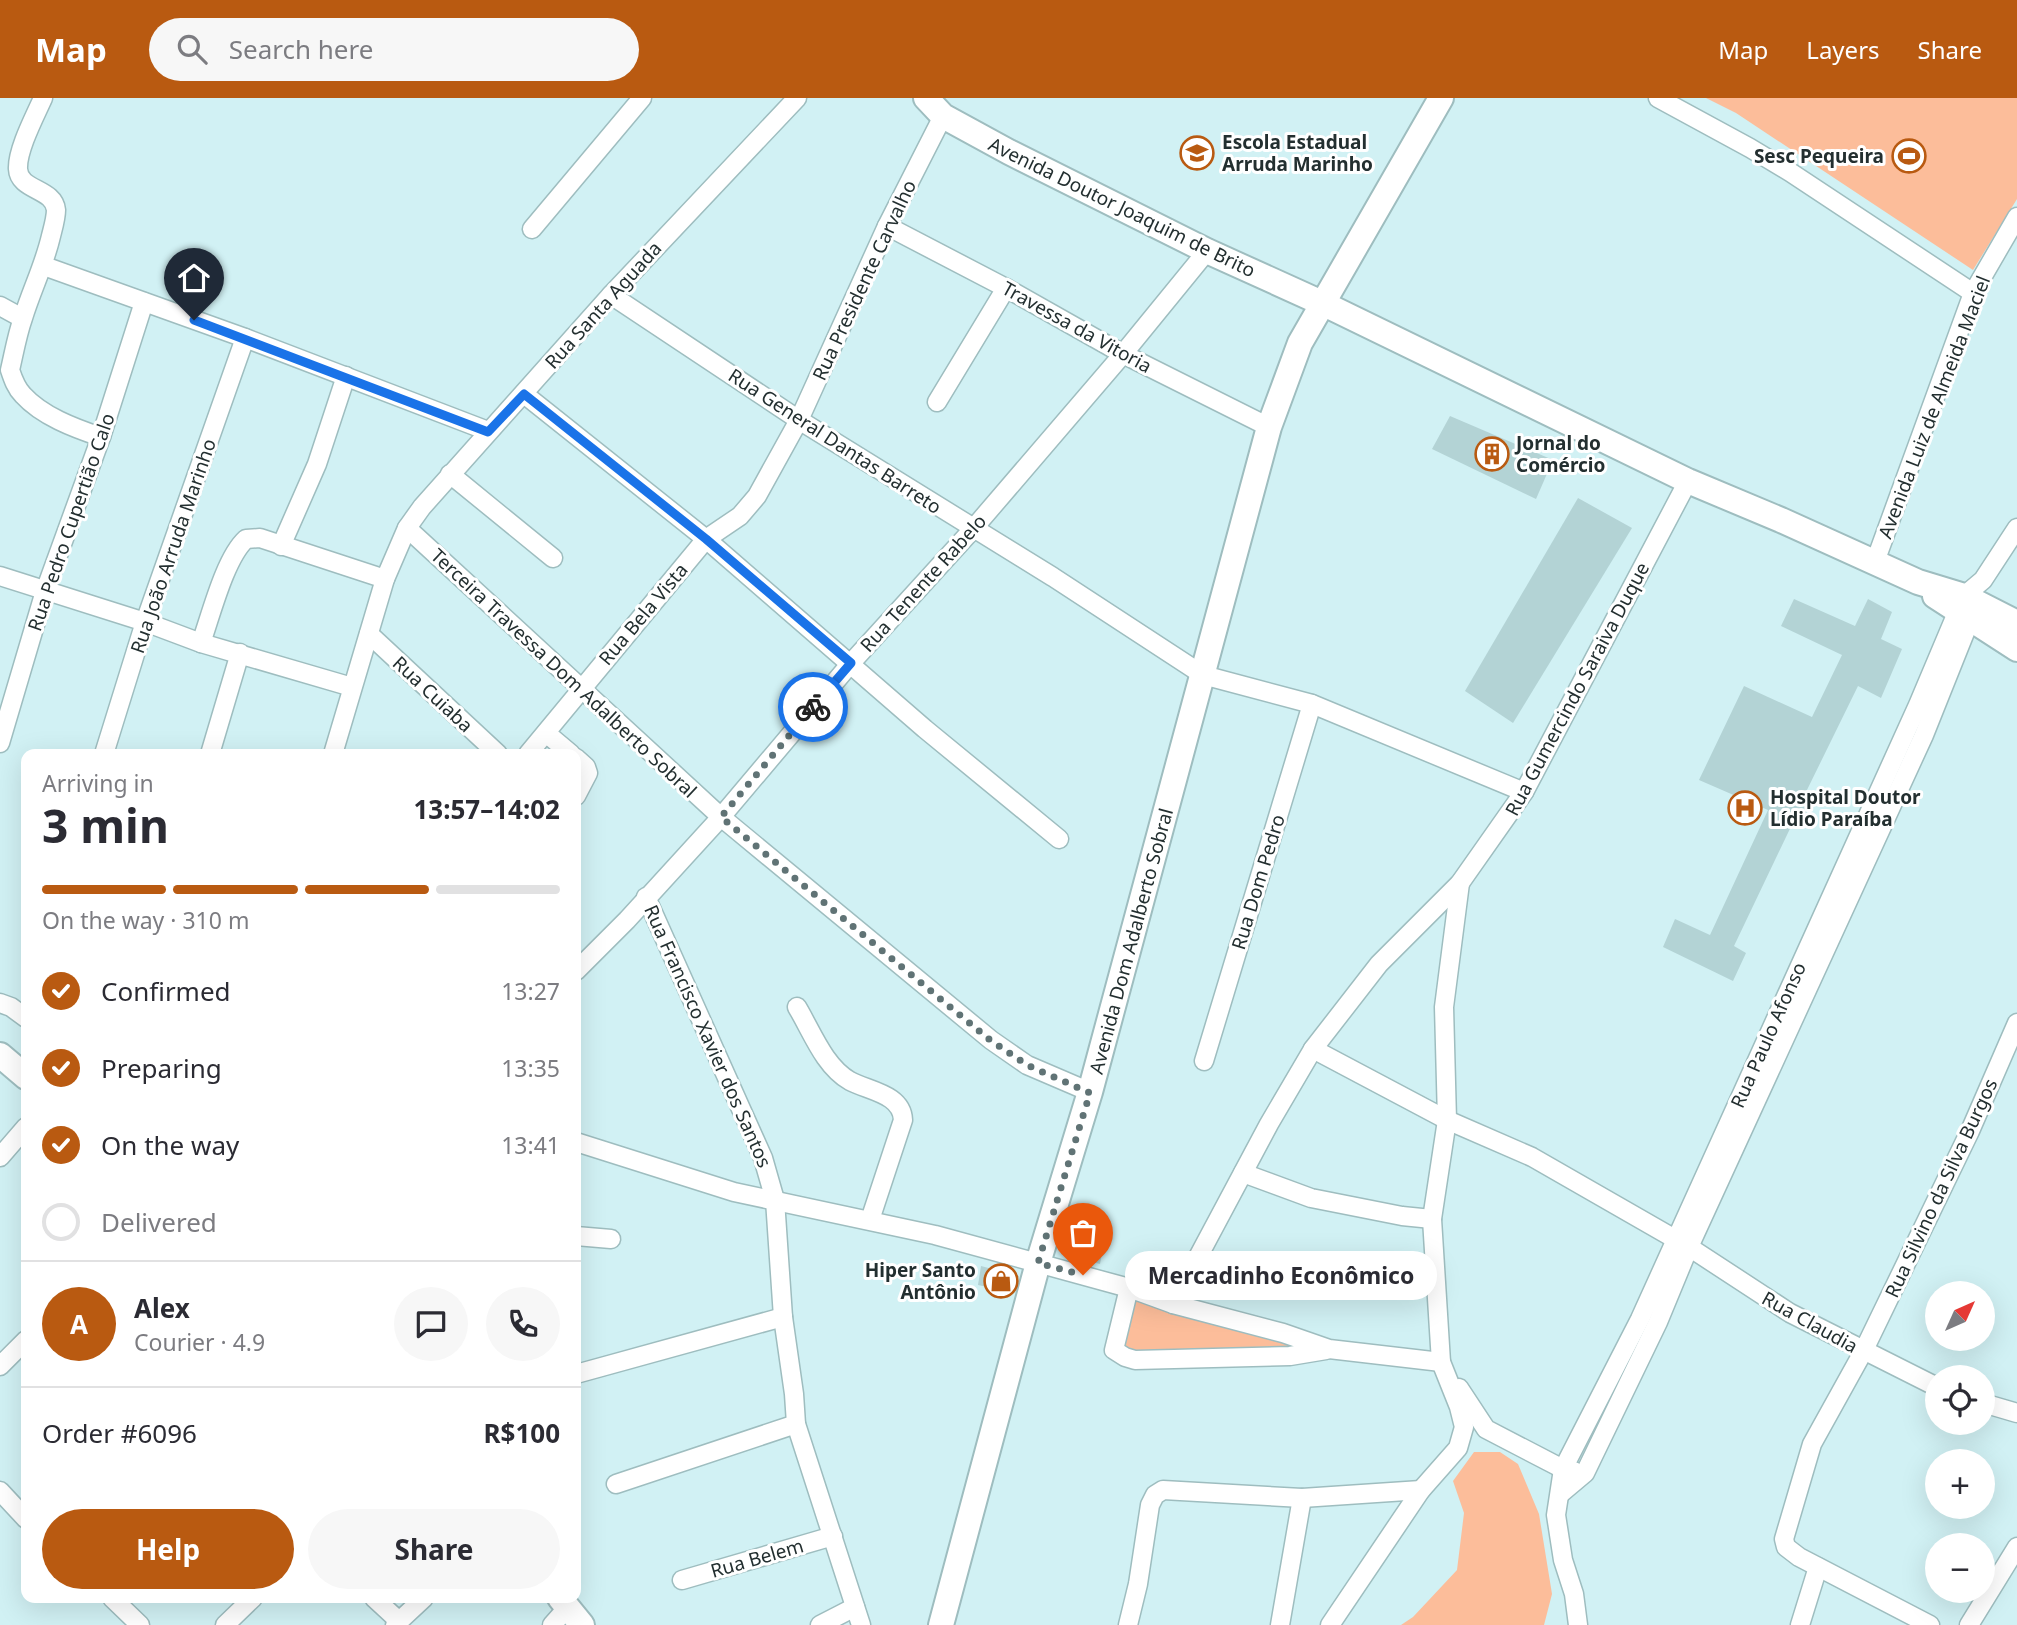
<!DOCTYPE html>
<meta charset="utf-8">
<style>
body{margin:0;font-family:"Noto Sans",sans-serif;background:#f7f7f7;color:#2b2b33;height:100vh;display:flex;flex-direction:column;font-size:26px;white-space:nowrap}
*{box-sizing:border-box;margin:0}
p{font-size:23px;color:#7c7c81}
.icon{flex:none;width:38px;height:38px;fill:none;stroke:currentColor;stroke-width:2;stroke-linecap:round;stroke-linejoin:round}
.map{position:relative;flex:1;overflow:hidden}
.drawer{position:absolute;left:21px;top:651px;width:560px;height:854px;display:flex;flex-direction:column;background:#fff;border-radius:14px;box-shadow:0 7px 28px #0002}
.drawer>*{flex:none}
.needle{width:46px;rotate:45deg}
.buttons{position:absolute;left:1925px;top:1183px;display:grid;gap:14px}
.buttons a{display:grid;place-items:center;width:70px;height:70px;border-radius:50%;background:#fff;box-shadow:0 7px 28px #0002;font-size:35px}
.pin{position:absolute;display:grid;place-items:center;width:60px;height:60px;color:#fff;margin:-72px -30px;border-radius:50% 50% 50% 0;rotate:-45deg;box-shadow:0 0 7px #0007}
.pin .icon{rotate:45deg}
.courier{position:absolute;display:grid;place-items:center;width:70px;height:70px;margin:-35px;border:5px solid #1a73e8;border-radius:50%;background:#fff;color:#222;box-shadow:0 2px 9px #0007}
.bubble{position:absolute;height:49px;border-radius:24px;background:#fff;box-shadow:0 7px 28px #0002;font-size:23px;font-weight:700;line-height:49px;text-align:center}
.headline em{font-style:normal;font-weight:700}
.headline div{display:flex;flex-direction:column-reverse}
.headline{display:flex;align-items:center;justify-content:space-between;height:119px;padding:0 21px}
h1{font-size:46px;font-weight:700;line-height:52px}
.bar{display:grid;grid-template-columns:repeat(4,1fr);gap:10px 7px;align-content:center;height:84px;padding:0 21px}
.bar i{height:9px;border-radius:5px;background:#e1e1e2}
.bar .on{background:#b95a11}
.bar p{grid-column:span 4}
.line{display:flex;align-items:center;gap:18px;padding:0 21px;border-top:2px solid #e1e1e2}
.line div{flex:1}
.round{display:grid;place-items:center;flex:none;width:74px;height:74px;border-radius:37px;background:#f7f7f7}
ol{padding:0 21px;list-style:none}
li{display:flex;align-items:center;gap:21px;height:77px}
li p{margin-inline-start:auto}
li .icon{padding:7px;border-radius:50%;background:#b95a11;color:#fff;stroke-width:4}
li:last-child{color:#7c7c81}
li i{width:38px;height:38px;border:4px solid #e1e1e2;border-radius:50%}
.action{display:flex;gap:14px;margin-top:auto;padding:14px 21px}
.action a{flex:1;height:80px;border-radius:42px;background:#b95a11;color:#fff;font-size:28px;font-weight:700;line-height:80px;text-align:center}
.action a+a{background:#f7f7f7;color:#2b2b33}
header{display:flex;align-items:center;gap:42px;box-sizing:border-box;height:98px;padding:0 35px;background:#b95a11;color:#fff}
header strong{font-size:33px}
nav{display:flex;gap:38px;margin-inline-start:auto;font-size:24px}
.search{width:490px;height:63px;background:#f7f7f7;display:flex;align-items:center;gap:18px;box-sizing:border-box;padding:0 24px;border-radius:38px;color:#7c7c81;font-size:26px}
.map>svg:first-child{display:block}
</style>
<header>
<strong>Map</strong>
<div class="search"><svg class="icon" aria-label="search" viewBox="0 0 24 24"><circle cx="10" cy="10" r="6"/><path d="M15 15l6 6"/></svg>Search here</div>
<nav><a>Map</a><a>Layers</a><a>Share</a></nav>
</header>
<div class="map">
<svg width="2017" height="1527" viewBox="0 0 2017 1527">
<rect width="100%" height="100%" fill="#d1f1f4"/>
<!-- green -->
<g fill="#fcbd9a">
<polygon points="1706,0 2017,0 2017,101 1973,172 1736,15"/>
<polygon points="1129,1190 1329,1251 1135,1262 1115,1245"/>
<polygon points="1474,1354 1500,1354 1518,1366 1539,1416 1552,1496 1544,1527 1401,1527 1413,1519 1457,1472 1464,1415 1453,1383"/>
</g>
<!-- building -->
<g fill="#b3d3d5">
<polygon points="1450,318 1553,362 1536,401 1432,351"/>
<polygon points="1578,400 1632,430 1513,625 1465,593"/>
<polygon points="1794,501 1855,528 1868,501 1892,514 1881,541 1902,551 1881,600 1858,588 1805,696 1813,701 1804,720 1797,716 1734,848 1746,855 1733,883 1663,849 1675,821 1710,837 1768,712 1699,682 1744,588 1812,619 1842,557 1781,528"/>
<polygon points="1065,1137 1103,1150 1100,1166 1061,1156"/>
<polygon points="981,1168 1019,1178 1015,1195 978,1187"/>
</g>
<g fill="none" stroke-linecap="round" stroke-linejoin="round">
<defs>
<g id="street">
<path d="M43,0C35,18 17,52 18,71C19,93 54,90 56,112C56,120 53,130 51,138C44,168 32,191 23,220C17,237 14,255 10,272C13,281 16,290 23,297C42,318 74,330 101,339"/>
<polyline points="1658,0 1750,50 1790,74 1973,195"/>
<polyline points="887,128 1006,190 1123,256 1269,329"/>
<polyline points="532,131 642,0"/>
<polyline points="44,168 245,240 488,333"/>
<polyline points="611,197 799,322 1053,479 1203,577 1312,606 1524,694"/>
<polyline points="0,208 22,220"/>
<polyline points="524,296 706,441 925,631 1059,741"/>
<polyline points="937,304 1006,190"/>
<polyline points="450,376 553,460"/>
<polyline points="407,430 721,719 991,942 1027,967 1090,994"/>
<polyline points="281,448 317,366 346,278"/>
<polyline points="1875,464 1973,195 2017,119"/>
<polyline points="0,478 145,524 201,545 352,589"/>
<polyline points="369,536 498,656"/>
<path d="M201,545C211,517 225,460 246,441L260,440L385,481"/>
<polyline points="546,635 571,656"/>
<polyline points="0,645 45,493 101,339 144,204"/>
<polyline points="104,656 145,524 245,240"/>
<polyline points="210,656 240,555"/>
<polyline points="333,656 385,481 407,430 422,409 611,197 797,0"/>
<polyline points="528,656 706,441 740,418 757,398 799,322 887,128 943,18"/>
<polyline points="576,660 586,669 588,675 576,698"/>
<polyline points="646,799 763,1060 775,1102 783,1219 794,1296 796,1326 861,1527"/>
<polyline points="576,873 627,822 721,719 851,565 973,431 1123,256 1207,153"/>
<polyline points="0,905 11,909 26,920"/>
<path d="M797,909C812,934 824,968 850,983C869,993 902,996 903,1022L870,1122"/>
<polyline points="1313,951 1447,1022 1532,1059 1689,1149 1790,1215 1937,1289"/>
<polyline points="1204,963 1312,606"/>
<polyline points="576,1044 734,1094 935,1137 1129,1190 1173,1206 1283,1235 1329,1251 1441,1264"/>
<polyline points="0,1059 26,1029"/>
<polyline points="1243,1075 1311,1100 1402,1118 1432,1121"/>
<polyline points="576,1138 611,1141"/>
<polyline points="1129,1190 1114,1252 1125,1259 1135,1262 1290,1258 1326,1252"/>
<polyline points="1173,1206 1269,1026 1313,951 1379,866 1460,785 1524,694 1688,383"/>
<polyline points="0,1268 26,1242"/>
<polyline points="576,1276 783,1219"/>
<polyline points="1459,1290 1486,1331 1563,1371 1574,1373"/>
<polyline points="1983,1305 2017,1315"/>
<polyline points="616,1386 796,1326"/>
<polyline points="0,1393 26,1421"/>
<polyline points="1560,1396 1585,1375 1658,1224 1689,1149 1924,637 1974,512"/>
<polyline points="682,1482 833,1438"/>
<polyline points="112,1500 140,1527"/>
<polyline points="374,1500 399,1523"/>
<polyline points="225,1527 253,1500"/>
<polyline points="395,1527 424,1500"/>
<polyline points="552,1527 568,1509"/>
<polyline points="820,1527 855,1509"/>
<polyline points="1128,1527 1138,1486 1150,1407 1155,1397 1163,1392 1302,1400 1421,1392"/>
<polyline points="1280,1527 1302,1400"/>
<polyline points="1330,1527 1421,1392 1458,1350 1464,1329 1459,1309 1441,1264 1432,1121 1447,1022 1444,909 1460,785"/>
<polyline points="1578,1527 1574,1496 1563,1462 1556,1417 1563,1371 1640,1221 1918,607 1964,498 1983,482 2017,430"/>
<polyline points="1800,1527 1818,1469"/>
<polyline points="1930,1527 1799,1459 1786,1449 1784,1441 1812,1346 1863,1254 1970,1033 2017,925"/>
<polyline points="1969,1527 2017,1449"/>
</g>
<g id="secondary">
<polyline points="926,0 943,18 1009,54 1207,153 1324,206 1688,383 1781,422 1918,484 1964,498 2017,525"/>
<polyline points="1935,498 2017,551"/>
<polyline points="0,957 26,979"/>
<polyline points="560,1500 582,1527"/>
<polyline points="941,1527 1038,1165 1090,994 1269,329 1300,245 1441,0"/>
</g>
</defs>
<!-- street casing -->
<use href="#street" stroke="#9ebdbf" stroke-width="21"/>
<!-- secondary casing -->
<use href="#secondary" stroke="#9ebdbf" stroke-width="28"/>
<!-- street -->
<use href="#street" stroke="#fff" stroke-width="18"/>
<!-- secondary -->
<use href="#secondary" stroke="#fff" stroke-width="24"/>
</g>
<g fill="none" stroke-linecap="round" stroke-linejoin="round">
<!-- done -->
<polyline stroke="#607375" stroke-width="7" stroke-dasharray="0 12.6" points="813,609 721,719 990,942 1027,967 1090,995 1038,1165 1083,1177"/>
<!-- route -->
<polyline stroke="#1a73e8" stroke-width="9" points="194,222 488,334 524,296 706,441 851,565 813,609"/>
</g>
<!-- icons -->
<defs>
<symbol id="school-ring" viewBox="-11 -11 22 22"><circle r="9.5" fill="#fff" stroke="#b95a11" stroke-width="1.5"/><path d="M0-5L7-2L0 1L-7-2ZM-4 1L0 2.5L4 1V4Q0 6-4 4Z" fill="#b95a11"/></symbol>
<symbol id="stadium-ring" viewBox="-11 -11 22 22"><circle r="9.5" fill="#fff" stroke="#b95a11" stroke-width="1.5"/><path d="M0-5a6.5 5 0 1 0 0 10a6.5 5 0 1 0 0-10ZM-3.5-1.8h7v3.6h-7Z" fill="#b95a11"/></symbol>
<symbol id="building-ring" viewBox="-11 -11 22 22"><circle r="9.5" fill="#fff" stroke="#b95a11" stroke-width="1.5"/><path d="M-4-6H4V6H1V3H-1V6H-4ZM-2.5-4.3h1.7v1.8h-1.7ZM.8-4.3h1.7v1.8H.8ZM-2.5-1h1.7V.8h-1.7ZM.8-1h1.7V.8H.8Z" fill="#b95a11"/></symbol>
<symbol id="hospital-ring" viewBox="-11 -11 22 22"><circle r="9.5" fill="#fff" stroke="#b95a11" stroke-width="1.5"/><path d="M-5-5h3v3.5h4V-5h3V5h-3V1.5h-4V5h-3Z" fill="#b95a11"/></symbol>
<symbol id="shop-ring" viewBox="-11 -11 22 22"><circle r="9.5" fill="#fff" stroke="#b95a11" stroke-width="1.5"/><path d="M-5-2.5h2.3a2.7 3.5 0 0 1 5.4 0H5L5.5 6h-11ZM-1.5-2.5h3a1.5 2.3 0 0 0-3 0Z" fill="#b95a11"/></symbol>
</defs>
<g fill-rule="evenodd">
<use href="#school-ring" x="1178" y="36" width="38" height="38"/>
<use href="#stadium-ring" x="1890" y="39" width="38" height="38"/>
<use href="#building-ring" x="1473" y="337" width="38" height="38"/>
<use href="#hospital-ring" x="1726" y="691" width="38" height="38"/>
<use href="#shop-ring" x="982" y="1164" width="38" height="38"/>
</g>
<g text-anchor="middle" stroke-width="6" stroke-linejoin="round" paint-order="stroke">
<!-- poi labels -->
<g font-size="19" font-weight="bold" fill="#232f30" stroke="#fff" text-anchor="start">
<text x="1222" y="51">Escola Estadual<tspan x="1222" dy="22">Arruda Marinho</tspan></text>
<text x="1884" y="65" text-anchor="end">Sesc Pequeira</text>
<text x="1516" y="352">Jornal do<tspan x="1516" dy="22">Comércio</tspan></text>
<text x="1770" y="706">Hospital Doutor<tspan x="1770" dy="22">Lídio Paraíba</tspan></text>
<text x="976" y="1179" text-anchor="end">Hiper Santo<tspan x="976" dy="22">Antônio</tspan></text>
</g>
<!-- street labels -->
<g font-size="19" fill="#232f30" stroke="#fff">
<text transform="translate(1122 109) rotate(26)" y="7">Avenida Doutor Joaquim de Brito</text>
<text transform="translate(864 182) rotate(-65)" y="7">Rua Presidente Carvalho</text>
<text transform="translate(603 207) rotate(-48)" y="7">Rua Santa Aguada</text>
<text transform="translate(1077 229) rotate(29)" y="7">Travessa da Vitoria</text>
<text transform="translate(1934 309) rotate(-69)" y="7">Avenida Luiz de Almeida Maciel</text>
<text transform="translate(835 343) rotate(33)" y="7">Rua General Dantas Barreto</text>
<text transform="translate(71 424) rotate(-71)" y="7">Rua Pedro Cupertião Calo</text>
<text transform="translate(173 448) rotate(-71)" y="7">Rua João Arruda Marinho</text>
<text transform="translate(923 485) rotate(-48)" y="7">Rua Tenente Rabelo</text>
<text transform="translate(643 516) rotate(-50)" y="7">Rua Bela Vista</text>
<text transform="translate(564 575) rotate(43)" y="7">Terceira Travessa Dom Adalberto Sobral</text>
<text transform="translate(1577 591) rotate(-62)" y="7">Rua Gumercindo Saraiva Duque</text>
<text transform="translate(433 596) rotate(43)" y="7">Rua Cuiaba</text>
<text transform="translate(1258 784) rotate(-73)" y="7">Rua Dom Pedro</text>
<text transform="translate(1131 843) rotate(-75)" y="7">Avenida Dom Adalberto Sobral</text>
<text transform="translate(1768 937) rotate(-66)" y="7">Rua Paulo Afonso</text>
<text transform="translate(708 938) rotate(66)" y="7">Rua Francisco Xavier dos Santos</text>
<text transform="translate(1941 1090) rotate(-65)" y="7">Rua Silvino da Silva Burgos</text>
<text transform="translate(1810 1224) rotate(29)" y="7">Rua Claudia</text>
<text transform="translate(757 1460) rotate(-16)" y="7">Rua Belem</text>
</g>
</g>
</svg>
<div class="buttons">
<a><svg class="needle" viewBox="-14 -14 28 28"><path d="M0-13l5 13h-10z" fill="#e53935"/><path d="M0 13l5-13h-10z" fill="#7c7c81"/></svg></a>
<a><svg class="icon" aria-label="locate" viewBox="0 0 24 24"><circle cx="12" cy="12" r="6"/><path d="M12 2v4M12 18v4M2 12h4M18 12h4"/></svg></a>
<a>+</a>
<a>−</a>
</div>
<div class="pin" style="left:1083px;top:1177px;background:#ea580c"><svg class="icon" aria-label="bag" viewBox="0 0 24 24"><path d="M5 8h14l-1 12H6zM9 8a3 3 0 0 1 6 0"/></svg></div>
<div class="pin" style="left:194px;top:222px;background:#1f2937"><svg class="icon" aria-label="home" viewBox="0 0 24 24"><path d="M3 11l9-7 9 7M6 9v11h12V9"/></svg></div>
<div class="courier" style="left:813px;top:609px"><svg class="icon" aria-label="bike" viewBox="0 0 24 24"><circle cx="6" cy="16" r="4"/><circle cx="18" cy="16" r="4"/><path d="M6 16l4-8h5l3 8M10 8l3 8H6M13 5h3"/></svg></div>
<div class="bubble" style="left:1125px;top:1153px;width:312px">Mercadinho Econômico</div>
<section class="drawer">
<div class="headline"><div><h1>3 min</h1><p>Arriving in</p></div><em>13:57–14:02</em></div>
<div class="bar"><i class="on"></i><i class="on"></i><i class="on"></i><i></i><p>On the way · 310 m</p></div>
<ol>
<li><svg class="icon" aria-label="check" viewBox="0 0 24 24"><path d="M5 12l5 5 9-10"/></svg>Confirmed<p>13:27</p></li>
<li><svg class="icon" aria-label="check" viewBox="0 0 24 24"><path d="M5 12l5 5 9-10"/></svg>Preparing<p>13:35</p></li>
<li><svg class="icon" aria-label="check" viewBox="0 0 24 24"><path d="M5 12l5 5 9-10"/></svg>On the way<p>13:41</p></li>
<li><i></i>Delivered</li>
</ol>
<div class="line" style="height:126px"><b class="round" style="background:#b95a11;color:#fff">A</b><div><b>Alex</b><p>Courier · 4.9</p></div><a class="round"><svg class="icon" aria-label="chat" viewBox="0 0 24 24"><path d="M4 5h16v11H9l-5 4z"/></svg></a><a class="round"><svg class="icon" aria-label="phone" viewBox="0 0 24 24"><path d="M5 4h4l2 5-3 2q2 4 5 5l2-3 5 2v4C11 20 4 13 5 4z"/></svg></a></div>
<div class="line" style="height:91px"><div>Order #6096</div><b>R$100</b></div>
<div class="action"><a>Help</a><a>Share</a></div>
</section>
</div>
